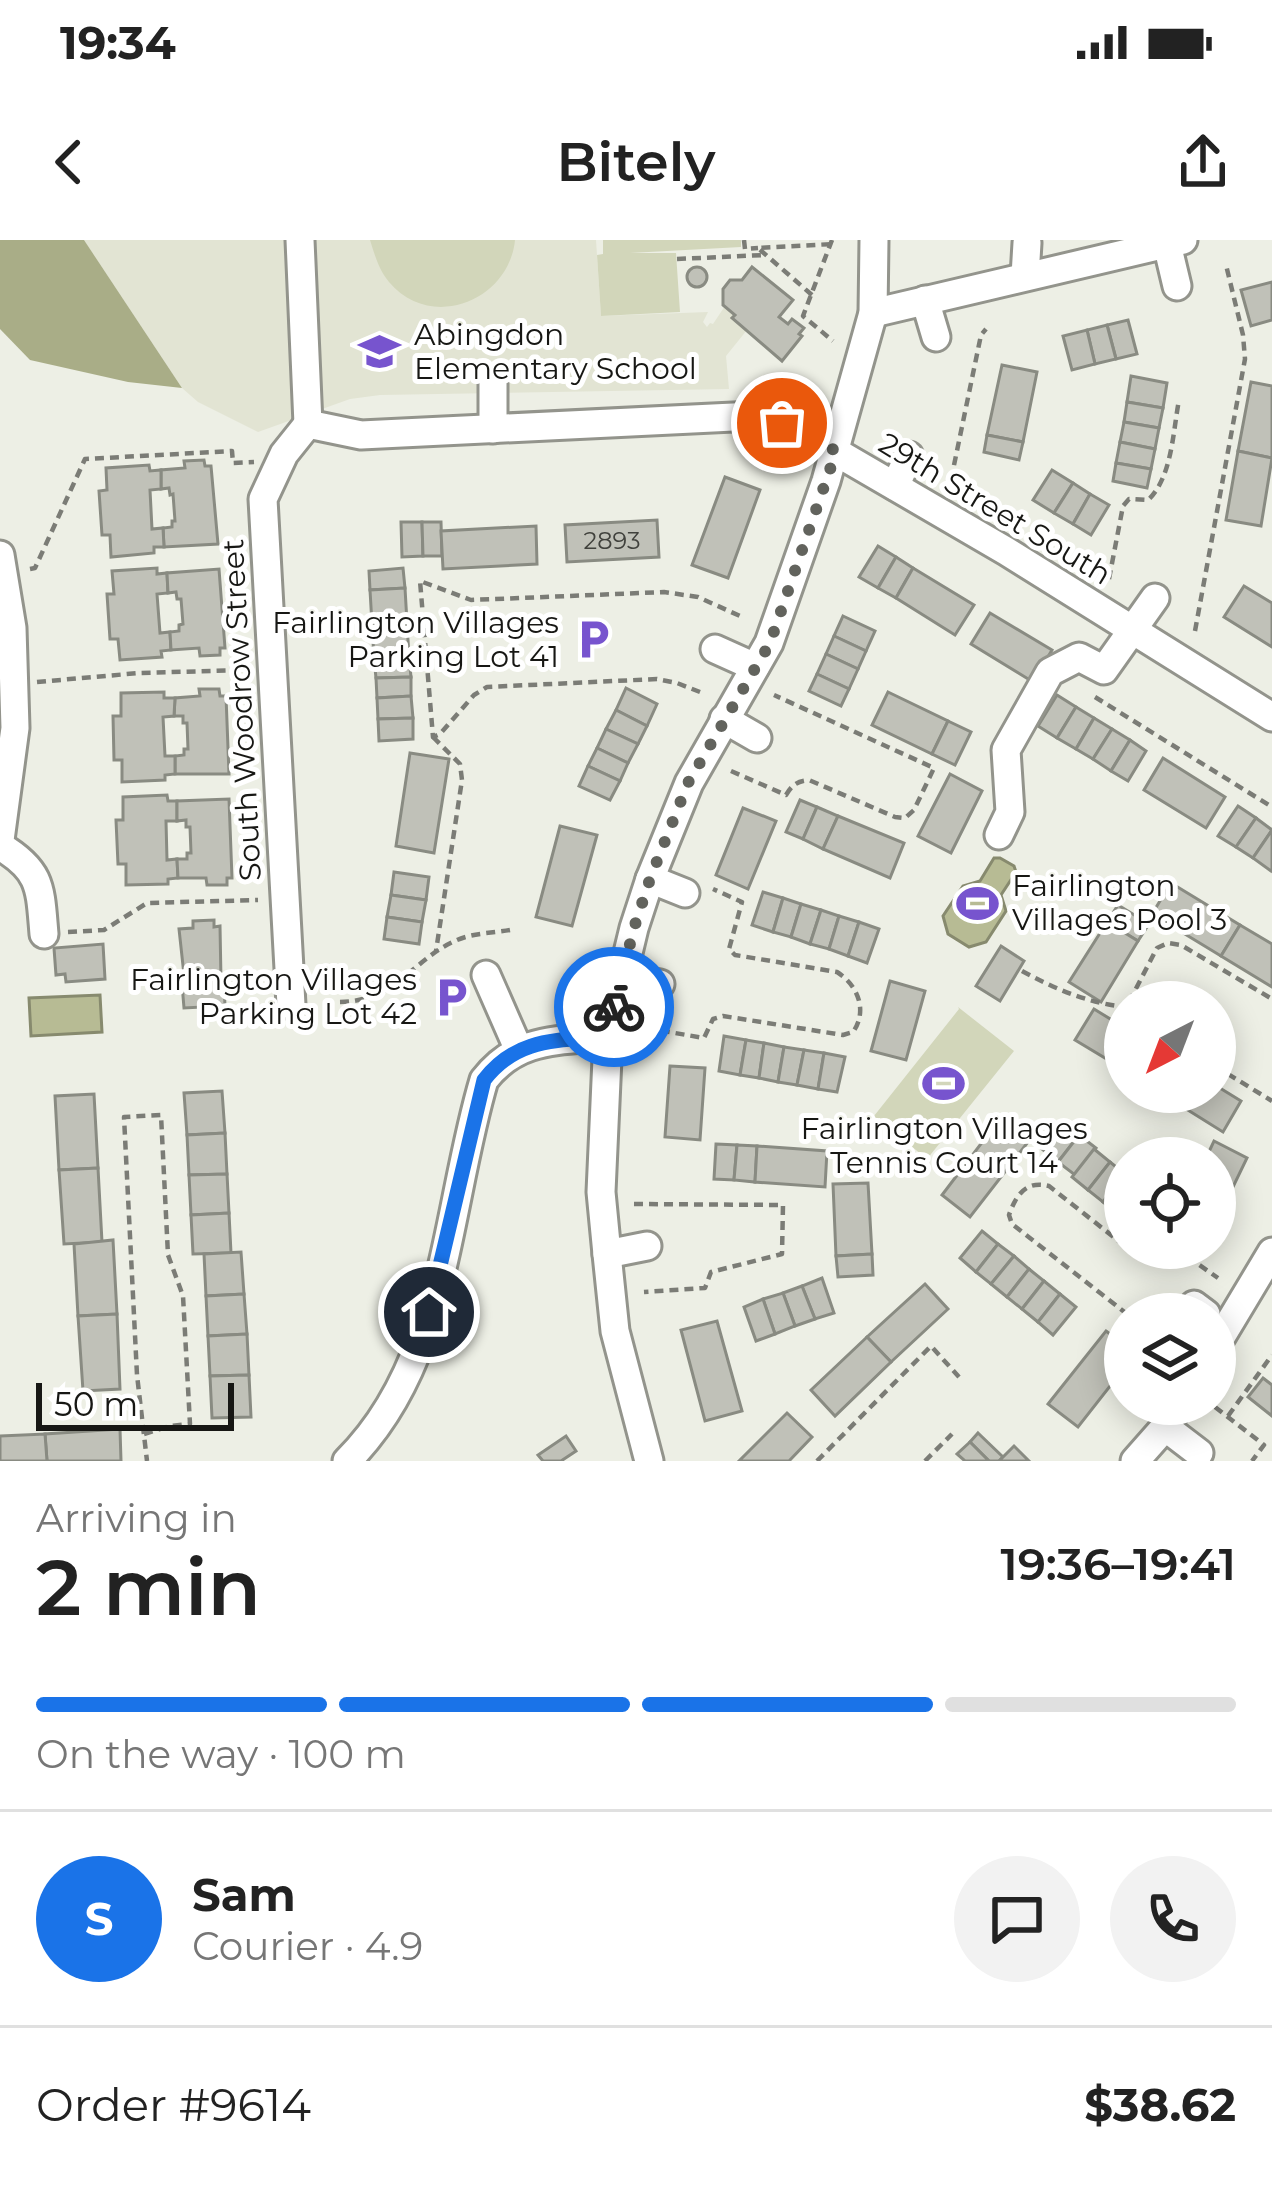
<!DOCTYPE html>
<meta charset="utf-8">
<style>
body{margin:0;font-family:Montserrat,sans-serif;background:#f2f2f2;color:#222;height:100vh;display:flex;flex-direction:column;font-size:45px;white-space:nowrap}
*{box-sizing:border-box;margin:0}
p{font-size:39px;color:#767676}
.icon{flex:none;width:66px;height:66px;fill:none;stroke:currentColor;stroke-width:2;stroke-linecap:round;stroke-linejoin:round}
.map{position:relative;height:1221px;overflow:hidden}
.side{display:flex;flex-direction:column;background:#fff;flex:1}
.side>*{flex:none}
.needle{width:78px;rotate:222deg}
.fabs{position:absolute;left:1104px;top:741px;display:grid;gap:24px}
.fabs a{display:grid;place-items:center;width:132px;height:132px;border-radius:50%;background:#fff;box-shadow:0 6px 30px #0003;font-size:60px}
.scale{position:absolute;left:36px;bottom:30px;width:198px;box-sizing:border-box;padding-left:12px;border:6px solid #171714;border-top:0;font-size:33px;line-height:42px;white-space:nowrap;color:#171714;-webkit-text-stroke:9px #fff;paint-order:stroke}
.pin{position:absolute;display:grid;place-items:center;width:102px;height:102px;color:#fff;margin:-51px;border:6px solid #fff;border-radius:50%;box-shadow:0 3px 12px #0007}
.courier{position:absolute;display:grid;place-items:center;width:120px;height:120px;margin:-60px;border:9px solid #1a73e8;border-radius:50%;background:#fff;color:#222;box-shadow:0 3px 15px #0007}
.head em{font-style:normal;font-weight:600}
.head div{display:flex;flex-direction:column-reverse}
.head{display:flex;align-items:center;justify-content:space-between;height:204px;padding:0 36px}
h1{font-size:78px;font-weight:600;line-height:90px}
.bar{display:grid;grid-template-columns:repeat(4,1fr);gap:18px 12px;align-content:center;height:144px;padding:0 36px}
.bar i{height:15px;border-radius:9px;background:#e0e0e0}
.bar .active{background:#1a73e8}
.bar p{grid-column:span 4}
.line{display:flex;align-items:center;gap:30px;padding:0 36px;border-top:3px solid #e0e0e0}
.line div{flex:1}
.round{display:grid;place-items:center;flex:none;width:126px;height:126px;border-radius:63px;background:#f2f2f2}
.status{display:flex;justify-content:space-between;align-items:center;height:84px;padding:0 60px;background:#fff;direction:ltr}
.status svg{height:33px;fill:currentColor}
header{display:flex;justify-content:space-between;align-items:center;height:156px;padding:0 36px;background:#fff;font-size:54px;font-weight:600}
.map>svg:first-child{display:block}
</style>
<div class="status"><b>19:34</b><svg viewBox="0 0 49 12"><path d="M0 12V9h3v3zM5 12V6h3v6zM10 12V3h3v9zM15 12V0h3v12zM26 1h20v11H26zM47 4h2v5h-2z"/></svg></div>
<header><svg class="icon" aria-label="back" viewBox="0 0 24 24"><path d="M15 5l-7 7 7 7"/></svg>Bitely<svg class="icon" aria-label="share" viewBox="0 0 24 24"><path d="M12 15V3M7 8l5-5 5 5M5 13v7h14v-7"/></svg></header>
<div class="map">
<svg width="1272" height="1221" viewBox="0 0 1272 1221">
<rect width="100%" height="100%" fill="#edefe5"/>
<!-- built -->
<polygon fill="#e2e4d3" points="84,0 596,0 601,76 708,72 703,82 707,87 710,83 713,84 725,66 747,90 726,116 729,149 380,155 350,159 258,192 198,162 182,148"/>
<!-- green -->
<g fill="#d2d6ba">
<path d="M370,0H515C509,61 431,92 389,42C379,30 375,16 370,0Z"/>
<polygon points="603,0 741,0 741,7 630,13 676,13 680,72 601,76 597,15 603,14"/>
<polygon points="958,767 1014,811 927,919 874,876 959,769"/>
</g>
<!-- forest -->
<polygon fill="#a9ad87" points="0,0 84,0 182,148 128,142 30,120 0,89"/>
<!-- water -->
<g fill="#b7bb94" stroke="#878a6e" stroke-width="3">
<polygon points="994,618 1000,618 1014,626 1016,632 1001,655 1006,671 986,702 969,707 948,694 943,676 963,646 980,641"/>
<polygon points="100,755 102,792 31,796 29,758"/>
</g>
<!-- building -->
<g fill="#c0c1b8" stroke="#898b82" stroke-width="3">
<polygon points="752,27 793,60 779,77 788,84 792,79 804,88 799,94 802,96 782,121 732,78 735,75 723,65 723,49 730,40 742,40"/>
<circle cx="697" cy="37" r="10"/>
<polygon points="1272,42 1272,80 1251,86 1241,50"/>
<polygon points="1128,80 1137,114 1116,119 1107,85"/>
<polygon points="1107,85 1116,119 1095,124 1087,90"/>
<polygon points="1087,90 1095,124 1072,130 1063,96"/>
<polygon points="1002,125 1037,132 1023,202 987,195"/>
<polygon points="1131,136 1167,143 1163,168 1127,162"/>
<polygon points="1251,142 1272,146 1272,218 1238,211"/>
<polygon points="1127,162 1163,168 1159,188 1124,182"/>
<polygon points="1124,182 1159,188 1155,209 1120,202"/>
<polygon points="987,195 1023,202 1019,220 984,212"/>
<polygon points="1120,202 1155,209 1151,229 1116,223"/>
<polygon points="1238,211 1272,218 1261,286 1226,280"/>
<polygon points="204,220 205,226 211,226 218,304 164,307 163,288 172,287 172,281 175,281 173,254 170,255 169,248 161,249 161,230 185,228 184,221"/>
<polygon points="1116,223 1151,229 1147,248 1113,241"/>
<polygon points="149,225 150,231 161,230 161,249 150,250 152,289 163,288 164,307 154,307 154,313 111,317 110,295 102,295 99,251 107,250 106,228"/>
<polygon points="1052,230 1073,243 1054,273 1033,260"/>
<polygon points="725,237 760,250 728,338 692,325"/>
<polygon points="1073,243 1090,254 1073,284 1054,273"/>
<polygon points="1090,254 1109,265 1091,295 1073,284"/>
<polygon points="657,280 659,317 567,322 565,285"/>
<polygon points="401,282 422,282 423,316 402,317"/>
<polygon points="422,282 441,282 442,316 423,316"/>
<polygon points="536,286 537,324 443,329 441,291"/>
<polygon points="878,306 896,317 878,348 859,337"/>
<polygon points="896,317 913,328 896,358 878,348"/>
<polygon points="157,328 157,334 167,333 168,353 157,354 160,393 170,392 171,410 161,411 162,417 120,420 118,399 110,399 107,354 114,354 112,331"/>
<polygon points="403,328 405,348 370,350 369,331"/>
<polygon points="913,328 974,365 955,395 896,358"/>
<polygon points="219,329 225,408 220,408 220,415 200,416 199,408 171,410 170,392 179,391 179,385 183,384 181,359 177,359 176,352 168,353 167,333"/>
<polygon points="1244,346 1272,363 1272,407 1224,377"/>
<polygon points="405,348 409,417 374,419 370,350"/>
<polygon points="990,373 1052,410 1033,442 971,404"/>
<polygon points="843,376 875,391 866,411 834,396"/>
<polygon points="834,396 866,411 858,429 826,414"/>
<polygon points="826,414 858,429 849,449 817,434"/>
<polygon points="409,417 411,437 376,438 374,419"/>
<polygon points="817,434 849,449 841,466 809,451"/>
<polygon points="411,437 411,456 377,458 376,438"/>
<polygon points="626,448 657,464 647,486 616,470"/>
<polygon points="199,449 219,449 220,456 226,456 229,534 175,534 175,516 184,515 184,509 188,509 187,483 183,483 183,476 174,476 175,458 200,456"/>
<polygon points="164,452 164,458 175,458 174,476 163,477 165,516 175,516 175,534 165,535 165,540 122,542 122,520 114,520 113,476 121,476 121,453"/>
<polygon points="888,452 948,481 932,514 872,485"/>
<polygon points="1057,455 1076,467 1057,498 1038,486"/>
<polygon points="411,456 413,478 378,479 377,458"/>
<polygon points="1076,467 1094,478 1076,509 1057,498"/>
<polygon points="616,470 647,486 638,504 606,489"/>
<polygon points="413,478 413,499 379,501 378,479"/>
<polygon points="1094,478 1112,489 1093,519 1076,509"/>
<polygon points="948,481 971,492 955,525 932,514"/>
<polygon points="606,489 638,504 628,523 597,508"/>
<polygon points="1112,489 1130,500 1111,531 1093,519"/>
<polygon points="1130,500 1146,511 1128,541 1111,531"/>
<polygon points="597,508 628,523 620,541 588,526"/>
<polygon points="410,513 449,519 434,613 396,606"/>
<polygon points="1163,518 1225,557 1206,588 1144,550"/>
<polygon points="588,526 620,541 610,560 579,546"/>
<polygon points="950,534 982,551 951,613 918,596"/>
<polygon points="167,555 168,561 177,561 177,581 166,581 167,620 177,619 178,638 168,639 168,644 126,645 126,624 118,624 116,580 123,580 123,557"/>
<polygon points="229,559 232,638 227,638 227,645 207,645 206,638 178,638 177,619 187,619 187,613 191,613 190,587 186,587 186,580 177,581 177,561"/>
<polygon points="800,560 817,567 803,599 786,592"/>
<polygon points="1238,566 1256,578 1236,607 1218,596"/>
<polygon points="817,567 838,576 823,609 803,599"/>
<polygon points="743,568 776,581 748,649 716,635"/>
<polygon points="838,576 904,603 890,638 823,609"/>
<polygon points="1256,578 1272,590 1253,618 1236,607"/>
<polygon points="560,586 597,595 572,686 536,677"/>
<polygon points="1272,590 1272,629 1271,631 1253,618"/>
<polygon points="394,632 429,637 426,660 391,655"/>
<polygon points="1171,643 1240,685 1221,716 1152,674"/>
<polygon points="763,652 783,658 773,692 752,685"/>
<polygon points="391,655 426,660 422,682 387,677"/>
<polygon points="783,658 801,664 791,697 773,692"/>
<polygon points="801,664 821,670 810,704 791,697"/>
<polygon points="1118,665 1149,684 1138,701 1107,682"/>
<polygon points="821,670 839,676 829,709 810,704"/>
<polygon points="839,676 859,682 848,716 829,709"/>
<polygon points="387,677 422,682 419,704 384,699"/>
<polygon points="214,680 214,687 220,686 221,740 224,740 225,767 220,768 220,773 202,774 202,767 184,768 182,744 185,744 179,689 193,688 193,681"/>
<polygon points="859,682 879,689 867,723 848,716"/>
<polygon points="1107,682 1138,701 1101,762 1069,742"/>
<polygon points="1240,685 1272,704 1272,747 1221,716"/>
<polygon points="103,704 105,739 66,742 65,734 56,735 54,708"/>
<polygon points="1001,706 1024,721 1000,761 976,746"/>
<polygon points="890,741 925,751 906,820 871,811"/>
<polygon points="1094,769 1125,788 1125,830 1075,800"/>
<polygon points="724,796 746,800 740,835 719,831"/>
<polygon points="746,800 764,803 759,838 740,835"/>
<polygon points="764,803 784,807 778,842 759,838"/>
<polygon points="784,807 804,810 797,845 778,842"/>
<polygon points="804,810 824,813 818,849 797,845"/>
<polygon points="824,813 845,817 837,852 818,849"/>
<polygon points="670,826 705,828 700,900 665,897"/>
<polygon points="1215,845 1241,861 1223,892 1159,852 1215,852"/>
<polygon points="222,851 225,893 187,895 184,853"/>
<polygon points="94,854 98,928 59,930 55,856"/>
<polygon points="999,880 1028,902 970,977 942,955"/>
<polygon points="1063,883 1079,895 1058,922 1042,909"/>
<polygon points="225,893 227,934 189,935 187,895"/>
<polygon points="1079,895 1096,908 1075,935 1058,922"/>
<polygon points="1214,901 1247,918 1217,980 1215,918 1206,918"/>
<polygon points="716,904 737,905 734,940 714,939"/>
<polygon points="737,905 757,906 755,942 734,940"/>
<polygon points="757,906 827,911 825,947 755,942"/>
<polygon points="1094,909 1110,922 1088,950 1072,937"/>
<polygon points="1110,922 1125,934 1103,962 1088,950"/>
<polygon points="98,928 102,1002 64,1004 59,930"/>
<polygon points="227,934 229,973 191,975 189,935"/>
<polygon points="1125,934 1125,970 1120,976 1103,962"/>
<polygon points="868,943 872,1014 836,1016 833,944"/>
<polygon points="229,973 231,1013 193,1014 191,975"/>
<polygon points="982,991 998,1004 976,1032 960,1018"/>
<polygon points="113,1000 117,1074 78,1076 74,1004"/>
<polygon points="998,1004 1014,1016 991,1044 976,1032"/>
<polygon points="241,1012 244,1054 206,1056 204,1014"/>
<polygon points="872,1014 873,1035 838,1037 836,1016"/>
<polygon points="1014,1016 1029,1029 1007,1057 991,1044"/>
<polygon points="1029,1029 1044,1041 1022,1069 1007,1057"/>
<polygon points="822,1038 834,1073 815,1079 802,1046"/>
<polygon points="1044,1041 1060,1054 1038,1082 1022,1069"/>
<polygon points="925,1044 948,1069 891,1122 867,1097"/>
<polygon points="802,1046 815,1079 795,1086 783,1053"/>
<polygon points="783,1053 795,1086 775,1094 763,1059"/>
<polygon points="244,1054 247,1094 208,1096 206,1056"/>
<polygon points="1060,1054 1076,1067 1053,1095 1038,1082"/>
<polygon points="763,1059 775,1094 756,1101 744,1067"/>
<polygon points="117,1074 120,1149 83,1151 78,1076"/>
<polygon points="717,1081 742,1171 705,1181 681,1090"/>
<polygon points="1106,1091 1125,1105 1125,1127 1078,1187 1048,1164"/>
<polygon points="247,1094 249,1135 210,1136 208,1096"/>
<polygon points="867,1097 891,1122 835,1176 811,1150"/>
<polygon points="249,1135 251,1177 212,1178 210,1136"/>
<polygon points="1263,1138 1272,1145 1272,1176 1248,1157"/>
<polygon points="787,1173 812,1197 789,1221 739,1221"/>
<polygon points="120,1189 121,1221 47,1221 45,1194"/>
<polygon points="978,1193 1003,1217 999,1221 989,1221 970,1202"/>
<polygon points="45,1194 47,1221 0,1221 0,1196"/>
<polygon points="566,1196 576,1211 561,1221 543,1221 538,1215"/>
<polygon points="970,1202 989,1221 965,1221 957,1214"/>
<polygon points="1014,1206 1029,1221 999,1221"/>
</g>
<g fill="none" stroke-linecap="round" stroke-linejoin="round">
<defs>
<g id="minor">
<polyline points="300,0 308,184"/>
<polyline points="1167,4 1177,46"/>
<polyline points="1025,36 1027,3"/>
<polyline points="925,60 936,97"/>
<polyline points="873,73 1183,0"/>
<polyline points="308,184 361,195 754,176 810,190 836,212 1006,311 1272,477"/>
<polyline points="493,189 493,144"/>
<polyline points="895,246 909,216"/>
<polyline points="0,315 12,388 15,488 0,600"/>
<polyline points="715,409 755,427"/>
<polyline points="724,479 757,498"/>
<polyline points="999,595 1010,572 1006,510 1050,432 1079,417 1104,430 1155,358"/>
<path d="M0,606C42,631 40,648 44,694"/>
<polyline points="650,639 685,653"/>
<polyline points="486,735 518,808"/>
<polyline points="621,737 660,744"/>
<polyline points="291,765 263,259 284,214 308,184"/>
<polyline points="607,1014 647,1006"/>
<polyline points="1194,1065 1206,1074"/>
<polyline points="1215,1107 1272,1012"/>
<polyline points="1165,1187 1199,1213"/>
<path d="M347,1221C447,1122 446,967 484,840C517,797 558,801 608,796"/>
<polyline points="649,1221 615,1091 607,1014 601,952 608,796 634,688 650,639 689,543 769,403 826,241 873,73 874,0"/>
<polyline points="1135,1221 1165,1187 1180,1164"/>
</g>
</defs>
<!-- minor casing -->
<use href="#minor" stroke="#93948c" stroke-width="33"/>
<!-- path -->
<g stroke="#7b7c76" stroke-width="4.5" stroke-dasharray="9 6" stroke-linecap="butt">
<polyline points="744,0 745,9 758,8"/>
<polyline points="832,0 803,76 833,101"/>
<polyline points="677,19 765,15"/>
<polyline points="812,55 758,8 833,4"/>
<polyline points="954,240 953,230 981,95 986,89"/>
<polyline points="30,329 35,328 85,219 232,211 233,223 254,222"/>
<path d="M1109,339L1123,266L1129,259L1148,260C1172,238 1173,191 1179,160"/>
<polyline points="1195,391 1245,119 1243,95 1226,25"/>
<polyline points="37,442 139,433 247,430"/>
<polyline points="700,452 677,443 657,439 487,447 474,455 440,494 433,497 420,341 471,360 664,352 698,357 740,376"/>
<polyline points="1095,457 1272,567"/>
<polyline points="433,497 460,524 462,540 436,711"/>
<path d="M731,531L786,555C792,545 797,541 809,540L895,577L905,578L914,570L934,528L774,455"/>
<polyline points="68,692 104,690 147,663 258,660"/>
<path d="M1022,731C1055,749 1088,763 1125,767"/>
<path d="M340,762C396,761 412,720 455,701C471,693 493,693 510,690"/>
<polyline points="1129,762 1157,708 1168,703 1181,705 1272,759"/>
<path d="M646,788L704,798L713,779L723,776L843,795L853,792C868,771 858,745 837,732L735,715L729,709L742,662L713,649"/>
<polyline points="1215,826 1272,861"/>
<polyline points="634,964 783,965 782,1014 711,1032 705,1048 644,1052"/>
<path d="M1125,1006L1049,946C1026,940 1016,955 1009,975L1012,984L1127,1074"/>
<polyline points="1127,1008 1136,1015 1150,1018 1167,1008"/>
<polyline points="1175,1008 1218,1038"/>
<polyline points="1215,1167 1264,1205 1252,1221"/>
<polyline points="1228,1176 1272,1115"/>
<polyline points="144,1194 170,1186 190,1184 183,1056 168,1015 161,875 124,877 137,1135 147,1221"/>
<polyline points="817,1221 931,1106 959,1137"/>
<polyline points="925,1221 952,1194"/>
</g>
<!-- minor -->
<use href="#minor" stroke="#fff" stroke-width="27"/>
</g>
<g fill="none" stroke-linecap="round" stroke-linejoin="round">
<!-- done -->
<polyline stroke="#62635d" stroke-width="12" stroke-dasharray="0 21.6" points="614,767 634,688 650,639 688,543 770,403 836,212 810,190 782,183"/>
<!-- route -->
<path stroke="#1a73e8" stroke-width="15" d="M429,1072L484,840C517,797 558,801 608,796L614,767"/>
</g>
<!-- icons -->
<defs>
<symbol id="school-bare" viewBox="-9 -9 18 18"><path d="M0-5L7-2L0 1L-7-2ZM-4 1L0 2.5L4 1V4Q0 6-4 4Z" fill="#7754ce" stroke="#fff" stroke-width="2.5" paint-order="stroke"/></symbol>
<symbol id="parking-bare" viewBox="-9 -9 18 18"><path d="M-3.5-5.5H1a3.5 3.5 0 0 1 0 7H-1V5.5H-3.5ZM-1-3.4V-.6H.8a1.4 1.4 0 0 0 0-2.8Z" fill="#7754ce" stroke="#fff" stroke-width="2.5" paint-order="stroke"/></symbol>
<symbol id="stadium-bare" viewBox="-9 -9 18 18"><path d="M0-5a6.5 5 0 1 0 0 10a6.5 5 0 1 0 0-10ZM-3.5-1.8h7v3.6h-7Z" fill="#7754ce" stroke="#fff" stroke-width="2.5" paint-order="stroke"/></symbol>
</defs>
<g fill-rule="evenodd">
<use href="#school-bare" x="350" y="82" width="59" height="59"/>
<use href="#parking-bare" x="564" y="370" width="59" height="59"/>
<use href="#stadium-bare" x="948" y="634" width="59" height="59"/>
<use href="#parking-bare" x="422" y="728" width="59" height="59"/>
<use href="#stadium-bare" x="914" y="814" width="59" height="59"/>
</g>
<g text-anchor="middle" stroke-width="10" stroke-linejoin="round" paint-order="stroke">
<!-- number labels -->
<g font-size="24" fill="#41423d">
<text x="612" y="309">2893</text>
</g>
<!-- poi labels -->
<g font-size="30" fill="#171714" stroke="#fff" text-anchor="start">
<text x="414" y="105">Abingdon<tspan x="414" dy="34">Elementary School</tspan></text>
<text x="559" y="393" text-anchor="end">Fairlington Villages<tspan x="559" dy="34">Parking Lot 41</tspan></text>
<text x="1012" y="656">Fairlington<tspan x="1012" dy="34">Villages Pool 3</tspan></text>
<text x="417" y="750" text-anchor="end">Fairlington Villages<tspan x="417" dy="34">Parking Lot 42</tspan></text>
<text x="944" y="899" text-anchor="middle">Fairlington Villages<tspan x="944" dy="34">Tennis Court 14</tspan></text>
</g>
<!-- street labels -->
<g font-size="30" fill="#171714" stroke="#fff">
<text transform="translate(995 269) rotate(31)" y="10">29th Street South</text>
<text transform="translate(242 470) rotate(-93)" y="10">South Woodrow Street</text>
</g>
</g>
</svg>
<div class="fabs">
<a><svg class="needle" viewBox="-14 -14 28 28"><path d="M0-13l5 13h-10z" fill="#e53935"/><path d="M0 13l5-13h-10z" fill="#767676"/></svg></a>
<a><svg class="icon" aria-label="locate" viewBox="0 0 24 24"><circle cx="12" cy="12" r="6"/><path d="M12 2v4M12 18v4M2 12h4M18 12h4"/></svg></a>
<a><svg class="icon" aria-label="layers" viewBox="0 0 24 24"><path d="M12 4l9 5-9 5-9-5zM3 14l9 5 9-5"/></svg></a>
</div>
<div class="scale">50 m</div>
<div class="pin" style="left:782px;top:183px;background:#ea580c"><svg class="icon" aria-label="bag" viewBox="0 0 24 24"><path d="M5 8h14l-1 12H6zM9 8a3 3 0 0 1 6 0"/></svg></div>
<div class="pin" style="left:429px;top:1072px;background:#1f2937"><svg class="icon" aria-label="home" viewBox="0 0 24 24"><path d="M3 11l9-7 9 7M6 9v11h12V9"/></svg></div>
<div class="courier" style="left:614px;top:767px"><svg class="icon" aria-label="bike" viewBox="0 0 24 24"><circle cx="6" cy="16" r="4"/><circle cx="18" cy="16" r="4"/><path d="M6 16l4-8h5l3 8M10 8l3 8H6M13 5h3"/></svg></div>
</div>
<section class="side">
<div class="head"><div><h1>2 min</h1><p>Arriving in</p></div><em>19:36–19:41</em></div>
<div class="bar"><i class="active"></i><i class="active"></i><i class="active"></i><i></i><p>On the way · 100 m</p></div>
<div class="line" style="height:216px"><b class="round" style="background:#1a73e8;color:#fff">S</b><div><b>Sam</b><p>Courier · 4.9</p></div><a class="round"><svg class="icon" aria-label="chat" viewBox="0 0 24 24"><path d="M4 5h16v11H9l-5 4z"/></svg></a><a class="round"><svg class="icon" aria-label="phone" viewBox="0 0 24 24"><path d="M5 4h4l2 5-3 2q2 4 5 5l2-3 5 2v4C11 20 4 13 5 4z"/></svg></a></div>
<div class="line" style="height:156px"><div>Order #9614</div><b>$38.62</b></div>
</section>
